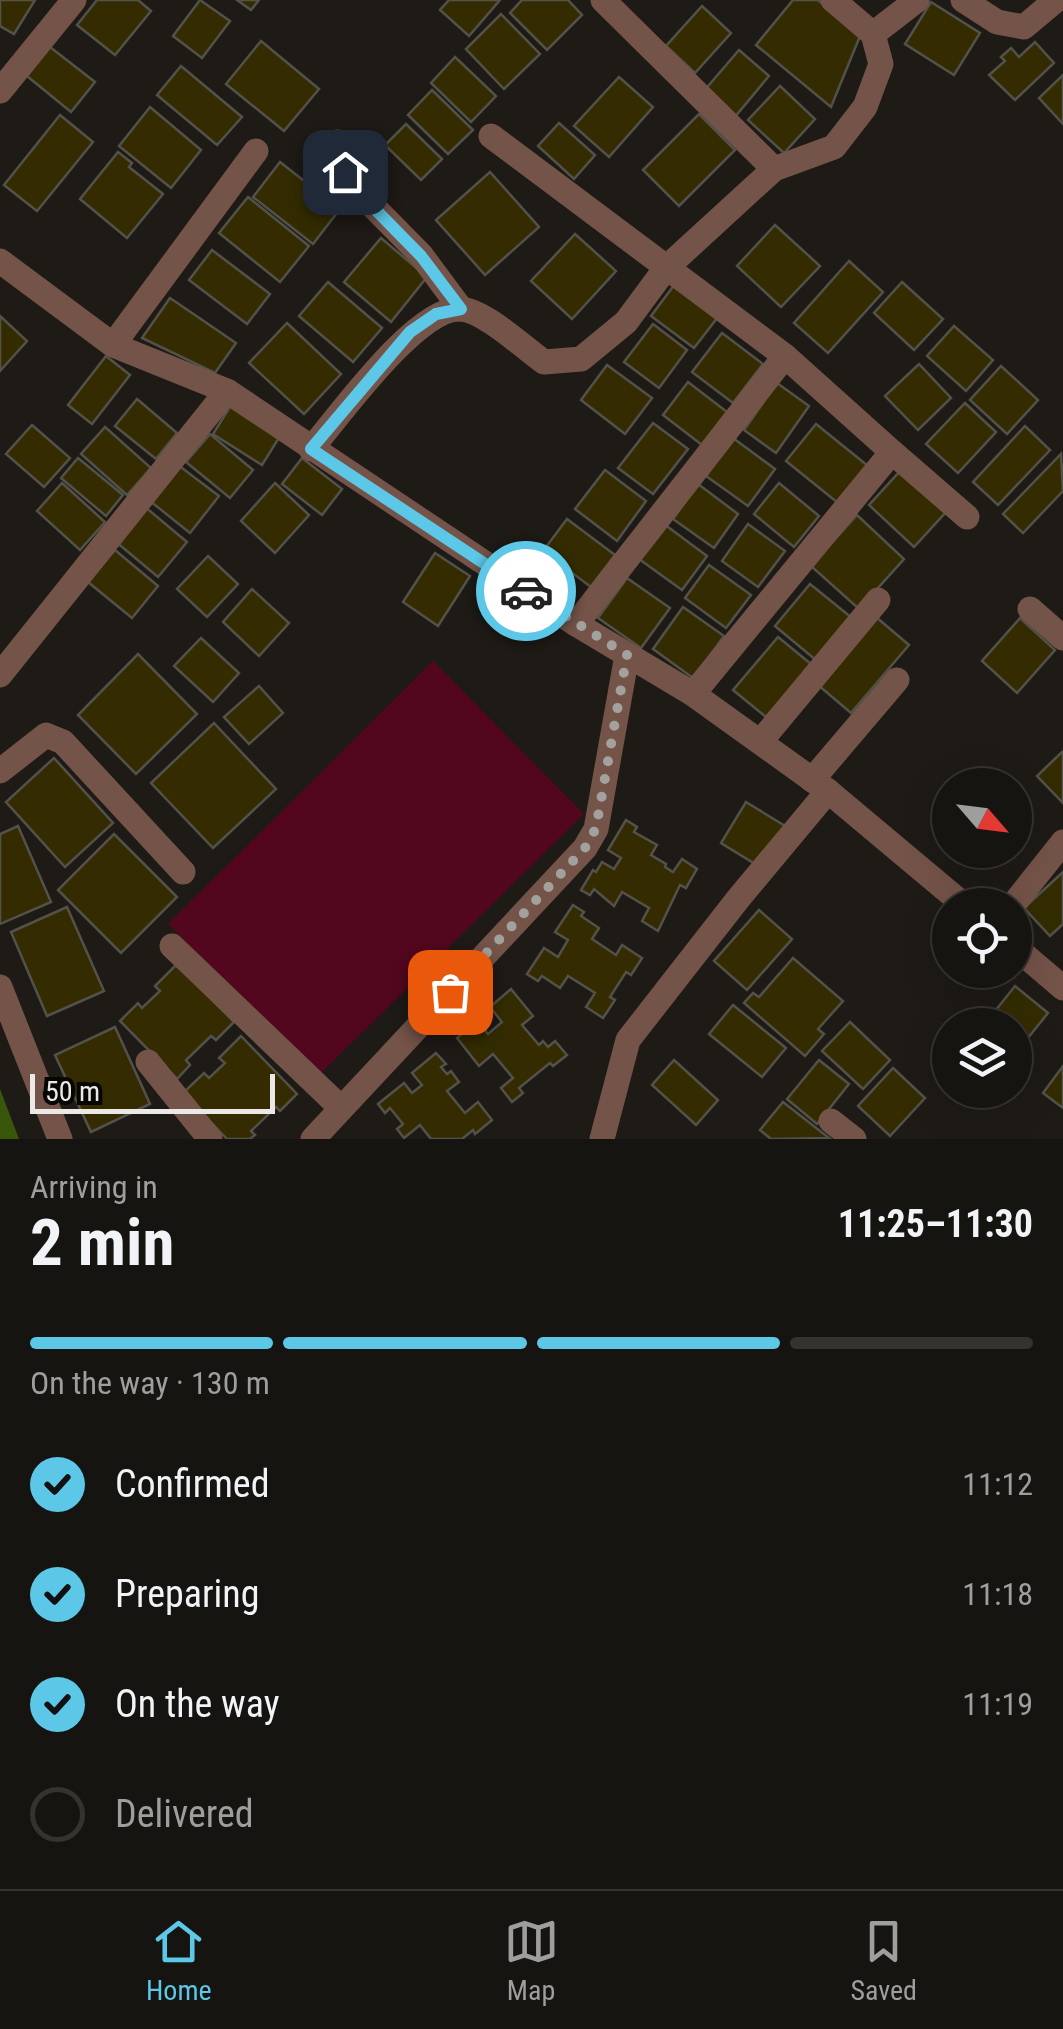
<!DOCTYPE html>
<meta charset="utf-8">
<style>
body{margin:0;font-family:"Roboto Condensed",sans-serif;background:#1f1d19;color:#f1f3f6;height:100vh;display:flex;flex-direction:column;font-size:38px;white-space:nowrap}
*{box-sizing:border-box;margin:0}
p{font-size:32px;color:#9e9e9f}
.icon{flex:none;width:55px;height:55px;fill:none;stroke:currentColor;stroke-width:2;stroke-linecap:round;stroke-linejoin:round}
.map{position:relative;height:1139px;overflow:hidden}
.sheet{display:flex;flex-direction:column;background:#161410;flex:1}
.sheet>*{flex:none}
.needle{width:65px;rotate:118deg}
.controls{position:absolute;left:932px;top:768px;display:grid;gap:20px}
.controls a{display:grid;place-items:center;width:100px;height:100px;border-radius:50%;background:#161410;box-shadow:0 10px 40px #0002,0 0 0 2px #353330;font-size:50px}
.scale{position:absolute;left:30px;bottom:25px;width:245px;box-sizing:border-box;padding-left:10px;border:5px solid #ebe9e5;border-top:0;font-size:28px;line-height:35px;white-space:nowrap;color:#ebe9e5;-webkit-text-stroke:8px #070604;paint-order:stroke}
.pin{position:absolute;display:grid;place-items:center;width:85px;height:85px;color:#fff;margin:-42px;border-radius:20px;box-shadow:0 5px 15px #0006}
.courier{position:absolute;display:grid;place-items:center;width:100px;height:100px;margin:-50px;border:8px solid #5cc7e7;border-radius:50%;background:#fff;color:#222;box-shadow:0 2px 12px #0007}
.overview em{font-style:normal;font-weight:700}
.overview div{display:flex;flex-direction:column-reverse}
.overview{display:flex;align-items:center;justify-content:space-between;height:170px;padding:0 30px}
h1{font-size:65px;font-weight:700;line-height:75px}
.bar{display:grid;grid-template-columns:repeat(4,1fr);gap:15px 10px;align-content:center;height:120px;padding:0 30px}
.bar i{height:12px;border-radius:8px;background:#353330}
.bar .active{background:#5cc7e7}
.bar p{grid-column:span 4}
ol{padding:0 30px;list-style:none}
li{display:flex;align-items:center;gap:30px;height:110px}
li p{margin-inline-start:auto}
li .icon{padding:10px;border-radius:50%;background:#5cc7e7;color:#111;stroke-width:4}
li:last-child{color:#9e9e9f}
li i{width:55px;height:55px;border:5px solid #353330;border-radius:50%}
.menu{display:flex;justify-content:space-around;align-items:center;height:140px;border-top:2px solid #353330;background:#161410;font-size:28px;color:#9e9e9f}
.menu a{display:grid;justify-items:center;gap:5px}
.menu .active{color:#5cc7e7}
.map>svg:first-child{display:block}
</style>
<div class="map">
<svg width="1063" height="1139" viewBox="0 0 1063 1139">
<rect width="100%" height="100%" fill="#1e1a16"/>
<!-- green -->
<polygon fill="#52071e" points="433,661 584,814 318,1076 168,924"/>
<!-- water -->
<polygon fill="#38570a" points="0,1089 19,1139 0,1139"/>
<!-- building -->
<g fill="#342c00" stroke="#52514a" stroke-width="2.5">
<polygon points="0,0 35,0 14,34 0,26"/>
<polygon points="97,0 138,0 151,11 115,55 77,25"/>
<polygon points="200,0 230,21 202,58 173,36"/>
<polygon points="237,0 259,0 251,10"/>
<polygon points="449,0 500,0 469,36 440,10"/>
<polygon points="522,0 568,0 582,15 547,50 510,13"/>
<polygon points="793,0 818,0 860,36 831,107 756,45"/>
<polygon points="931,2 980,33 954,75 905,44"/>
<polygon points="702,6 731,33 695,73 666,46"/>
<polygon points="501,14 540,54 504,89 466,49"/>
<polygon points="261,41 319,89 284,131 226,84"/>
<polygon points="1035,42 1054,63 1015,100 989,75 1005,61 1001,57 1011,48 1019,57"/>
<polygon points="50,47 95,82 71,112 27,76"/>
<polygon points="739,50 769,76 734,118 703,92"/>
<polygon points="455,57 496,96 471,122 431,83"/>
<polygon points="181,66 242,117 217,145 157,95"/>
<polygon points="1063,75 1063,124 1039,98"/>
<polygon points="619,77 653,107 609,157 574,126"/>
<polygon points="780,86 815,119 784,153 748,120"/>
<polygon points="432,90 473,130 448,154 408,115"/>
<polygon points="150,107 201,150 171,188 119,146"/>
<polygon points="699,114 735,150 679,206 643,170"/>
<polygon points="60,115 93,142 37,211 4,185"/>
<polygon points="559,123 595,155 574,179 538,146"/>
<polygon points="406,124 442,159 421,180 385,145"/>
<polygon points="118,152 132,163 129,167 163,194 127,238 80,199"/>
<polygon points="280,162 340,209 313,244 253,197"/>
<polygon points="490,172 539,227 485,275 436,220"/>
<polygon points="248,197 309,246 280,282 219,233"/>
<polygon points="775,225 820,266 781,307 737,266"/>
<polygon points="575,234 616,271 572,319 531,281"/>
<polygon points="381,238 427,277 391,322 344,282"/>
<polygon points="212,250 270,294 247,324 189,280"/>
<polygon points="849,261 883,292 828,353 794,323"/>
<polygon points="328,282 382,328 353,362 299,316"/>
<polygon points="902,282 943,319 914,350 874,313"/>
<polygon points="675,284 718,317 694,348 651,316"/>
<polygon points="170,298 236,343 215,373 142,338"/>
<polygon points="0,316 27,341 0,371"/>
<polygon points="287,323 341,374 304,414 249,363"/>
<polygon points="653,324 687,350 659,388 624,362"/>
<polygon points="954,326 993,360 966,391 927,356"/>
<polygon points="722,333 763,364 733,403 692,372"/>
<polygon points="106,356 130,375 92,424 68,405"/>
<polygon points="919,364 951,398 918,430 885,396"/>
<polygon points="607,365 652,398 625,434 581,400"/>
<polygon points="1001,366 1038,400 1007,434 970,400"/>
<polygon points="688,382 727,412 702,445 663,415"/>
<polygon points="777,383 809,406 776,453 744,430"/>
<polygon points="137,399 177,433 156,459 115,426"/>
<polygon points="233,402 282,433 262,465 213,434"/>
<polygon points="965,403 996,432 958,473 926,444"/>
<polygon points="653,423 688,449 653,494 618,468"/>
<polygon points="816,424 868,466 838,503 786,461"/>
<polygon points="32,425 70,458 44,487 6,454"/>
<polygon points="1025,426 1050,450 998,505 973,482"/>
<polygon points="105,427 151,468 127,495 81,454"/>
<polygon points="210,434 253,470 230,498 186,462"/>
<polygon points="733,438 775,469 748,506 706,476"/>
<polygon points="1061,454 1063,491 1023,533 1003,514"/>
<polygon points="78,458 123,495 106,516 61,478"/>
<polygon points="302,458 342,489 322,515 282,484"/>
<polygon points="178,465 219,496 190,533 150,501"/>
<polygon points="605,470 646,501 617,541 575,509"/>
<polygon points="901,470 946,512 914,547 869,505"/>
<polygon points="62,483 105,522 80,550 37,511"/>
<polygon points="275,483 309,515 275,553 241,521"/>
<polygon points="779,483 819,516 794,547 754,514"/>
<polygon points="698,484 738,514 714,548 673,519"/>
<polygon points="144,506 187,542 158,577 115,541"/>
<polygon points="857,515 904,559 859,609 811,566"/>
<polygon points="567,519 615,555 591,587 543,551"/>
<polygon points="664,524 707,556 682,590 639,559"/>
<polygon points="748,524 785,551 758,587 722,561"/>
<polygon points="115,550 158,586 132,618 88,582"/>
<polygon points="435,553 470,576 438,626 403,602"/>
<polygon points="208,556 238,584 207,617 177,589"/>
<polygon points="709,565 751,595 726,628 685,598"/>
<polygon points="627,578 670,608 641,648 598,618"/>
<polygon points="810,584 852,618 817,661 775,626"/>
<polygon points="252,589 289,623 259,656 223,622"/>
<polygon points="683,607 724,636 693,678 653,649"/>
<polygon points="876,617 909,645 851,713 817,684"/>
<polygon points="1020,618 1055,650 1017,693 982,661"/>
<polygon points="778,637 811,664 766,717 733,690"/>
<polygon points="201,638 239,673 213,702 174,666"/>
<polygon points="138,654 197,714 136,774 78,715"/>
<polygon points="259,686 283,713 249,744 224,717"/>
<polygon points="214,723 276,789 213,848 151,783"/>
<polygon points="1062,752 1063,753 1063,803 1037,776"/>
<polygon points="54,758 113,823 65,867 6,802"/>
<polygon points="746,802 785,826 760,867 721,843"/>
<polygon points="626,820 637,827 634,832 657,845 651,855 666,864 665,867 673,872 682,859 697,869 686,888 680,885 658,931 642,921 649,908 622,892 614,906 594,889 590,895 581,890 593,870 596,872 602,862 614,869 621,858 608,850"/>
<polygon points="18,826 51,902 0,924 0,834"/>
<polygon points="114,834 177,897 121,953 58,890"/>
<polygon points="1063,872 1063,924 1050,936 1024,908"/>
<polygon points="573,905 584,912 581,916 599,928 592,939 616,955 622,945 642,958 631,975 626,972 610,997 615,1000 603,1018 586,1007 595,993 568,976 560,988 542,976 538,981 527,974 544,948 558,957 568,940 555,932"/>
<polygon points="67,907 104,991 47,1016 11,932"/>
<polygon points="759,910 792,939 747,990 714,961"/>
<polygon points="793,958 843,1001 818,1029 824,1034 805,1056 744,1003 753,993 759,997"/>
<polygon points="177,964 234,1022 216,1040 211,1036 186,1060 190,1065 177,1079 120,1021 138,1003 142,1008 160,991 155,986"/>
<polygon points="1015,986 1048,1013 1015,1054 1015,1025 984,1025"/>
<polygon points="511,989 533,1016 522,1025 539,1045 543,1041 548,1047 555,1041 567,1055 553,1066 550,1063 519,1088 523,1093 512,1102 501,1088 513,1078 493,1054 479,1066 457,1038 477,1021 488,1034 502,1022 490,1007"/>
<polygon points="733,1005 786,1048 762,1077 709,1034"/>
<polygon points="850,1022 890,1060 863,1089 822,1051"/>
<polygon points="115,1027 150,1104 91,1132 55,1055"/>
<polygon points="241,1036 297,1094 280,1111 276,1107 251,1131 255,1135 250,1139 227,1139 183,1093 204,1073 209,1078 225,1063 219,1058"/>
<polygon points="436,1053 446,1064 441,1067 447,1074 451,1071 459,1082 447,1091 465,1113 478,1102 492,1120 475,1134 473,1130 462,1139 431,1139 420,1125 404,1138 397,1129 403,1124 390,1108 385,1113 378,1104 404,1083 412,1093 422,1085 412,1073"/>
<polygon points="674,1060 718,1100 696,1125 652,1085"/>
<polygon points="819,1060 849,1084 817,1124 787,1099"/>
<polygon points="1063,1066 1063,1108 1043,1093"/>
<polygon points="893,1068 925,1098 890,1136 858,1106"/>
<polygon points="783,1102 829,1138 771,1139 760,1130"/>
</g>
<g fill="none" stroke-linecap="round" stroke-linejoin="round">
<!-- minor -->
<g stroke="#745348" stroke-width="25">
<polyline points="603,0 774,169"/>
<polyline points="963,0 997,22 1024,27 1056,0"/>
<polyline points="873,34 917,0"/>
<polyline points="0,91 74,0"/>
<polyline points="491,136 785,356 892,452 693,694"/>
<polyline points="338,142 345,172 356,189 421,255 461,309"/>
<polyline points="0,261 113,345 227,391 576,624 693,694 828,791"/>
<polyline points="113,345 256,151"/>
<path d="M311,449C340,415 416,308 460,309C484,310 524,348 544,362L581,359L626,322L666,268L774,169L834,147L865,107L881,64L873,34L833,0"/>
<polyline points="892,452 967,517"/>
<polyline points="1030,609 1063,638"/>
<polyline points="576,624 785,356"/>
<polyline points="0,675 227,391"/>
<polyline points="760,742 878,600"/>
<polyline points="0,771 46,735 63,742 183,872"/>
<polyline points="812,780 897,680"/>
<polyline points="1013,905 1063,842"/>
<polyline points="172,946 341,1108"/>
<polyline points="1015,947 1063,988"/>
<polyline points="0,987 60,1139"/>
<polyline points="148,1062 210,1139"/>
<polyline points="831,1121 854,1139"/>
<polyline points="313,1139 585,848 596,829 627,655"/>
<polyline points="602,1139 628,1040 738,899 828,791 964,905"/>
</g>
</g>
<g fill="none" stroke-linecap="round" stroke-linejoin="round">
<!-- done -->
<polyline stroke="#a3a19d" stroke-width="10" stroke-dasharray="0 18" points="450,992 585,848 596,828 627,655 526,591"/>
<!-- route -->
<polyline stroke="#5cc7e7" stroke-width="12" points="345,172 368,202 421,256 461,309 436,314 410,332 311,449 526,591"/>
</g>
</svg>
<div class="controls">
<a><svg class="needle" viewBox="-14 -14 28 28"><path d="M0-13l5 13h-10z" fill="#e53935"/><path d="M0 13l5-13h-10z" fill="#9e9e9f"/></svg></a>
<a><svg class="icon" aria-label="locate" viewBox="0 0 24 24"><circle cx="12" cy="12" r="6"/><path d="M12 2v4M12 18v4M2 12h4M18 12h4"/></svg></a>
<a><svg class="icon" aria-label="layers" viewBox="0 0 24 24"><path d="M12 4l9 5-9 5-9-5zM3 14l9 5 9-5"/></svg></a>
</div>
<div class="scale">50 m</div>
<div class="pin" style="left:450px;top:992px;background:#ea580c"><svg class="icon" aria-label="bag" viewBox="0 0 24 24"><path d="M5 8h14l-1 12H6zM9 8a3 3 0 0 1 6 0"/></svg></div>
<div class="pin" style="left:345px;top:172px;background:#1f2937"><svg class="icon" aria-label="home" viewBox="0 0 24 24"><path d="M3 11l9-7 9 7M6 9v11h12V9"/></svg></div>
<div class="courier" style="left:526px;top:591px"><svg class="icon" aria-label="car" viewBox="0 0 24 24"><path d="M5 17H2v-5l4-1 3-4h7l3 4 3 1v5h-3M9 17h6M6 11h13"/><circle cx="7" cy="17" r="2"/><circle cx="17" cy="17" r="2"/></svg></div>
</div>
<section class="sheet">
<div class="overview"><div><h1>2 min</h1><p>Arriving in</p></div><em>11:25–11:30</em></div>
<div class="bar"><i class="active"></i><i class="active"></i><i class="active"></i><i></i><p>On the way · 130 m</p></div>
<ol>
<li><svg class="icon" aria-label="check" viewBox="0 0 24 24"><path d="M5 12l5 5 9-10"/></svg>Confirmed<p>11:12</p></li>
<li><svg class="icon" aria-label="check" viewBox="0 0 24 24"><path d="M5 12l5 5 9-10"/></svg>Preparing<p>11:18</p></li>
<li><svg class="icon" aria-label="check" viewBox="0 0 24 24"><path d="M5 12l5 5 9-10"/></svg>On the way<p>11:19</p></li>
<li><i></i>Delivered</li>
</ol>
</section>
<nav class="menu">
<a class="active"><svg class="icon" aria-label="home" viewBox="0 0 24 24"><path d="M3 11l9-7 9 7M6 9v11h12V9"/></svg>Home</a>
<a><svg class="icon" aria-label="map" viewBox="0 0 24 24"><path d="M3 6l6-2 6 2 6-2v14l-6 2-6-2-6 2zM9 4v14M15 6v14"/></svg>Map</a>
<a><svg class="icon" aria-label="saved" viewBox="0 0 24 24"><path d="M7 4h10v16l-5-4-5 4z"/></svg>Saved</a>
</nav>
